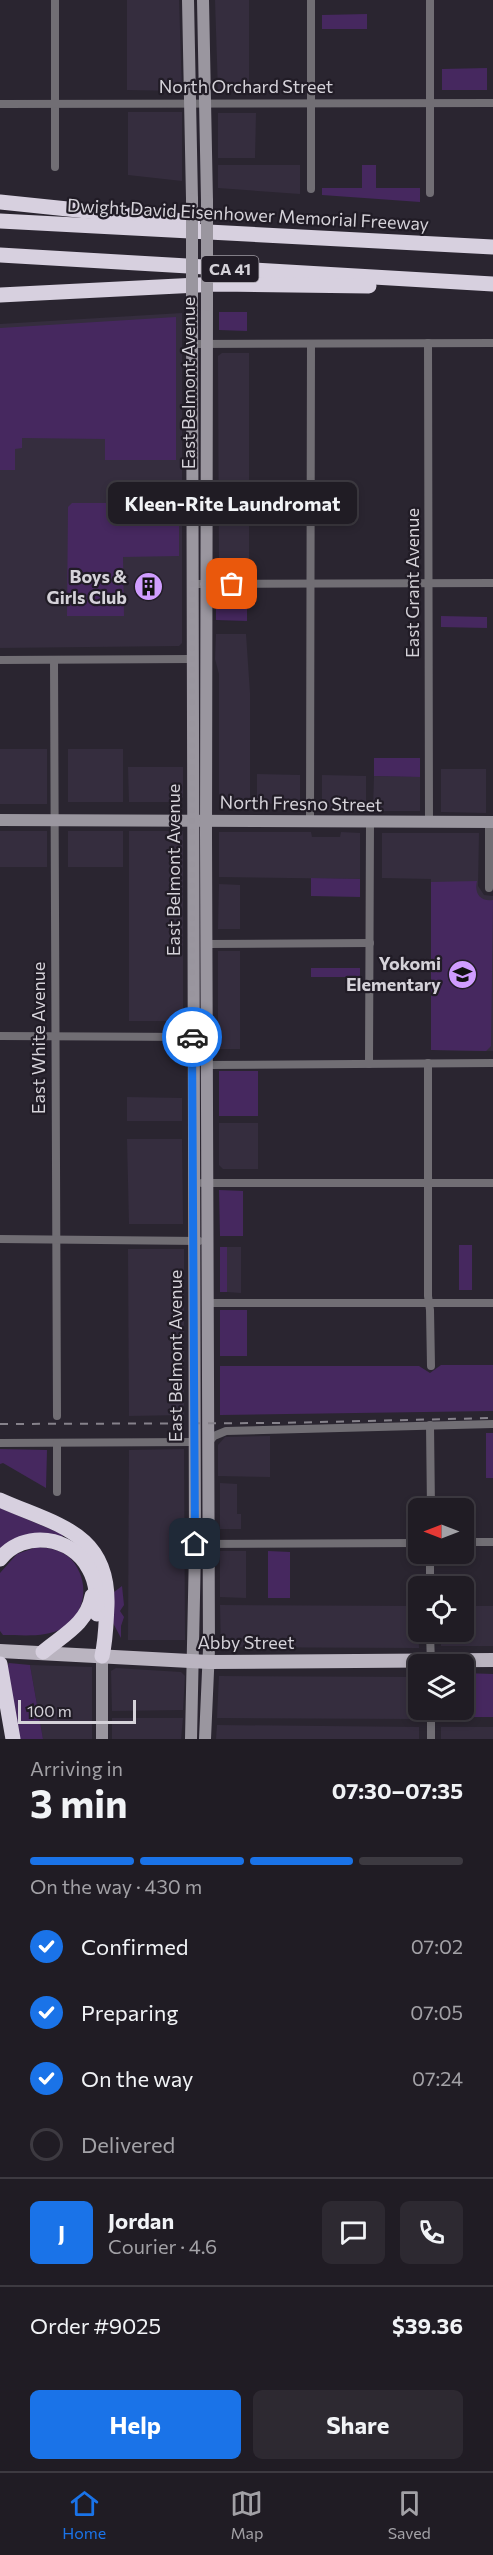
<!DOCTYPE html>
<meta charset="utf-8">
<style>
body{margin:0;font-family:Commissioner,sans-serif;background:#2d2931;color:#f1f3f6;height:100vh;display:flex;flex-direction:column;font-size:22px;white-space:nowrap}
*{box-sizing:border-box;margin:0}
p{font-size:20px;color:#a2a1a6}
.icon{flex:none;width:33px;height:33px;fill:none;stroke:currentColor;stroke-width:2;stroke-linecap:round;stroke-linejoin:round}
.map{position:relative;height:1739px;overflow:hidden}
.details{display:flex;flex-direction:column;background:#201c24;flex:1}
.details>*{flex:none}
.needle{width:39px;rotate:270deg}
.fabs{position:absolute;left:408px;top:1498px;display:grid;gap:12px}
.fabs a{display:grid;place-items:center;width:66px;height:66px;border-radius:9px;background:#201c24;box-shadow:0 3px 9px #0003,0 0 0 2px #3d3a41;font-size:30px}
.scale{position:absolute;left:18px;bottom:15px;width:118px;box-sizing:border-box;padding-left:6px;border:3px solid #d5d2d9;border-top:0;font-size:16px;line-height:21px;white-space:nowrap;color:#d5d2d9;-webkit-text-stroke:4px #211c26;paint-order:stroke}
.pin{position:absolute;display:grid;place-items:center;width:51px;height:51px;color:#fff;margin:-26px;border-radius:12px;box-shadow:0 3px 9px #0006}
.courier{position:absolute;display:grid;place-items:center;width:60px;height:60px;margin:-30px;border:4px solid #1a73e8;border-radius:50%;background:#fff;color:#222;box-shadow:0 2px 8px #0007}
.bubble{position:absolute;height:42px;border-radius:9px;background:#201c24;box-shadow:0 3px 9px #0003,0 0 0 2px #3d3a41;font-size:20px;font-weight:700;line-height:42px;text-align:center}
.overview em{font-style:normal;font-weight:700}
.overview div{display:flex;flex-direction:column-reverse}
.overview{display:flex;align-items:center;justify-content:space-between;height:102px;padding:0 30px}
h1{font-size:39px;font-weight:700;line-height:45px}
.bar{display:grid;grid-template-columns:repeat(4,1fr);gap:9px 6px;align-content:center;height:72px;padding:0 30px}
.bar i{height:8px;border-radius:4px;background:#3d3a41}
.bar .on{background:#1a73e8}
.bar p{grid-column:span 4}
.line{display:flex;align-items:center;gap:15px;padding:0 30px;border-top:2px solid #3d3a41}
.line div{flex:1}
.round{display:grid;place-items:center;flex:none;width:63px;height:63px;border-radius:9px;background:#2d2931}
ol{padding:0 30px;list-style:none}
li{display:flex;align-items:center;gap:18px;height:66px}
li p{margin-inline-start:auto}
li .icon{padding:6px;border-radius:50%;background:#1a73e8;color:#fff;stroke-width:4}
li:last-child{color:#a2a1a6}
li i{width:33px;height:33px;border:3px solid #3d3a41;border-radius:50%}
.cta{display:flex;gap:12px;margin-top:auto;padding:12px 30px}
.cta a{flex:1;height:69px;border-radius:9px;background:#1a73e8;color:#fff;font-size:24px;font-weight:700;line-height:69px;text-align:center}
.cta a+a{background:#2d2931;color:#f1f3f6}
.dock{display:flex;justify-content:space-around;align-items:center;height:84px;border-top:2px solid #3d3a41;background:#201c24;font-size:16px;color:#a2a1a6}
.dock a{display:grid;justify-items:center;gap:3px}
.dock .on{color:#1a73e8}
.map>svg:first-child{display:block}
</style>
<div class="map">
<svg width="493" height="1739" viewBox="0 0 493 1739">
<rect width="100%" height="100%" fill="#2a2530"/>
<!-- built -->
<g fill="#352d3e">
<polygon points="127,0 179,0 182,91 127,90"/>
<polygon points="215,0 249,0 249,91 218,91"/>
<polygon points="128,112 182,112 182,181 128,175"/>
<polygon points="218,113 256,113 255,158 218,158"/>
<polygon points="218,165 300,165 300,194 218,188"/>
<polygon points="182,313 182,643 179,646 0,648 0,324"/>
<polygon points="222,353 249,353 249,570 219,570 218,356"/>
<polygon points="216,634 246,634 250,693 250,804 225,804 219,800 219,674 215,659"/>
<rect x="0" y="749" width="47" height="55"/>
<rect x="68" y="749" width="55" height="53"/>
<polygon points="128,767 183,767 183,797 178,802 129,802"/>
<polygon points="441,769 486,769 486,813 441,812"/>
<polygon points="257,774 300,775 300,803 257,804"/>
<polygon points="322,775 366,776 366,811 322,810"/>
<polygon points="374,776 420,777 420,811 373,811"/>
<rect x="0" y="831" width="47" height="36"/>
<rect x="68" y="831" width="55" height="36"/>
<polygon points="129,831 183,831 183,1018 181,1021 129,1021"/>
<polygon points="219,832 311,832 312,837 340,837 341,832 360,833 360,879 219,877"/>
<polygon points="382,833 479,833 478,886 484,895 493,896 493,1051 431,1050 431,879 382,878"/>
<polygon points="219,884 240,885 240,929 218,929"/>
<rect x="218" y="951" width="22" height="98"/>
<polygon points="127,1097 182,1098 182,1121 127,1121"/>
<polygon points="219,1123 258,1123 258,1169 223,1169 219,1165"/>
<polygon points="127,1139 182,1139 183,1224 129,1224"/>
<polygon points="227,1247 241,1247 241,1293 227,1292"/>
<polygon points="128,1249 184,1249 184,1415 129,1416"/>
<polygon points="270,1436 270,1477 218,1476 218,1445 225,1437"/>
<polygon points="184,1449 185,1640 128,1640 129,1450"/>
<polygon points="220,1483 237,1484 237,1514 241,1514 241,1529 220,1529"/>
<polygon points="220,1551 246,1551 246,1598 220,1597"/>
<polygon points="220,1605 418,1606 419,1648 221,1647"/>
<polygon points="464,1606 493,1606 493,1646 441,1646 441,1632 464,1632"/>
<polygon points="30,1665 92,1667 92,1739 43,1739"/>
<polygon points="116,1668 181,1672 185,1676 183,1710 112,1711 111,1671"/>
<polygon points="219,1676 418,1677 419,1719 217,1718"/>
<polygon points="112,1718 183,1718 181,1739 112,1739"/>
<polygon points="217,1725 419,1727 419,1739 216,1739"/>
<rect x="441" y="1727" width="52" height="12"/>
</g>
<!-- green -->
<g fill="#46285f">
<polygon points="367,14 367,29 322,29 322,15"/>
<polygon points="487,68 487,90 442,90 442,69"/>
<polygon points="362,165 376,165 376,188 420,188 420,202 322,195 322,188 362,188"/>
<polygon points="219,312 247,312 247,331 219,330"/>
<polygon points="176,317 176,460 105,460 105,439 22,438 22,448 15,449 15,470 0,470 0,328"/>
<polygon points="72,503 179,503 179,556 123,557 124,616 67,616 68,507"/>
<polygon points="216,595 247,595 247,621 216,620"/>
<polygon points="441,616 487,617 487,628 441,627"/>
<polygon points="374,758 420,758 420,777 374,776"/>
<polygon points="311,878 360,879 360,897 311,896"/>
<path d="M477,881C474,893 480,902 493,900L491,1046L486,1051L431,1050V882Z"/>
<rect x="311" y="968" width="49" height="9"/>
<rect x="219" y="1071" width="39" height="45"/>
<polygon points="219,1190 243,1191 243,1236 220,1236"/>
<rect x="459" y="1245" width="13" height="45"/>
<rect x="220" y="1247" width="7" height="45"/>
<rect x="220" y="1310" width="27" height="46"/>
<polygon points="441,1365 493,1365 493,1411 220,1415 220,1366 419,1366 430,1373"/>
<rect x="486" y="1433" width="7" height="45"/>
<polygon points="0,1449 47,1450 46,1488 3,1463 0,1464"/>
<polygon points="0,1508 62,1534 63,1537 0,1549"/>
<path d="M37,1547C50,1548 62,1550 71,1559C90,1580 87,1613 63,1628C46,1638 22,1635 3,1635L0,1631V1573L17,1554Z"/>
<polygon points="268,1551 290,1552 290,1598 268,1598"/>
<polygon points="122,1586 124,1605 120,1611 124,1617 121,1626 121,1638 113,1623 114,1592"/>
<polygon points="9,1663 30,1665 43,1739 19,1739 7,1667"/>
<polygon points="464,1673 493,1674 493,1717 440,1717 440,1710 464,1710"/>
</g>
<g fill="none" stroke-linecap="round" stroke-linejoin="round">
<!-- minor -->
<g stroke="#716e74" stroke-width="8">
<polyline points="55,0 55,167"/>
<polyline points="430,0 430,193"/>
<polyline points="0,104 493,103"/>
<polyline points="311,189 311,0"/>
<polyline points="428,343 429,822"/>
<polyline points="192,344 493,343"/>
<polyline points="192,584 493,583"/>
<polyline points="0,660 192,659"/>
<polyline points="54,660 57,1416"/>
<polyline points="310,821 311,344"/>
<polyline points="489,822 489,888"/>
<polyline points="207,944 370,943"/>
<polyline points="0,1036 192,1037"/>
<polyline points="428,1063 428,1296 430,1310 431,1366"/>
<polyline points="369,1064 370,823"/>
<polyline points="208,1065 493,1063"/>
<polyline points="202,1183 493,1183"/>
<polyline points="0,1239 199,1241"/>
<polyline points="209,1303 493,1303"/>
<polyline points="430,1425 431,1509"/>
<polyline points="209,1442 214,1436 226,1431 493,1424"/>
<polyline points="0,1443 195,1442"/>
<polyline points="57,1443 57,1492"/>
<polyline points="464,1542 493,1542"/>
<polyline points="195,1544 418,1543"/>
<polyline points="430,1587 430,1554"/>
<polyline points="430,1632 431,1665"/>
<polyline points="431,1710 431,1739"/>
</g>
<!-- secondary -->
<g stroke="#9a969f" stroke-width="12">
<polyline points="188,0 192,199"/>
<polyline points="203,0 207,201"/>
<polyline points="0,820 493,822"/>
<polyline points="102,1656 102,1739"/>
<polyline points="191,1739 195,1550 192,306"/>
<polyline points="205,1739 209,1649 206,835 207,305"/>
</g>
<!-- primary -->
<polyline stroke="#bab4c0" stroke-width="14" points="0,1651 209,1662 493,1660"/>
<!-- motorway -->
<g stroke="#d7d0df" stroke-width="15">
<polyline points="0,202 193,222"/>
<polyline points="0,221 493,247"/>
<polyline points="0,255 493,284"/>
<polyline points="0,295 218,284 369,286"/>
<path d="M0,1500C56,1525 109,1532 107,1605C106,1623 106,1639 102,1656"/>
<path d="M0,1559C24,1529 72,1536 89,1569C97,1583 97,1599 97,1614"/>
<path d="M43,1652C63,1635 87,1624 92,1596"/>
<polyline points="0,1664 13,1739"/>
</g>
<!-- rail -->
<polyline stroke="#86828b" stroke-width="2" stroke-dasharray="8 8" stroke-linecap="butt" points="0,1424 280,1423 493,1418"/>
<!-- secondary-bridge -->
<g stroke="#9a969f" stroke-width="12">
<polyline points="192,199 192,306"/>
<polyline points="207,201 207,305"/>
</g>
</g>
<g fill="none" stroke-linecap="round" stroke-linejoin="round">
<!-- done -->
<polyline stroke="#99959e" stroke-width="6" stroke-dasharray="0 10.8" points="192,1037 192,584 232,584"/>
<!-- route -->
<polyline stroke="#1a73e8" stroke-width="8" points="192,1037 195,1544"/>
</g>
<!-- icons -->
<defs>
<symbol id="building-disc" viewBox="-11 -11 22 22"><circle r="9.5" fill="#d09dff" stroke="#211c26"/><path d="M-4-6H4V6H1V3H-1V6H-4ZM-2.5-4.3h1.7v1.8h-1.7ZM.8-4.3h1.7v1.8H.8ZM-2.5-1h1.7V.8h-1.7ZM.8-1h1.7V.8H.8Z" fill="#111"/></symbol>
<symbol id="school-disc" viewBox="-11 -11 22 22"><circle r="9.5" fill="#d09dff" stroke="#211c26"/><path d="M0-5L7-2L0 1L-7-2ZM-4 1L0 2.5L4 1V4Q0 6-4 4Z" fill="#111"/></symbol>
</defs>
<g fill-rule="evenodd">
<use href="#building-disc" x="132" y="570" width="33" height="33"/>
<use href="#school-disc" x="446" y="958" width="33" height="33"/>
</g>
<g text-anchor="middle" stroke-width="4.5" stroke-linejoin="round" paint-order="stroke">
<!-- shield labels -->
<rect fill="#211c26" stroke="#9f9ba3" stroke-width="1.5" x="201.5" y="256" width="57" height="26" rx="4.5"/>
<g font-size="16" font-weight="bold" fill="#d5d2d9">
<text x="230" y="275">CA 41</text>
</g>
<!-- street labels -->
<g font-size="18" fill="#d5d2d9" stroke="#211c26">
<text x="246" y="93">North Orchard Street</text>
<text transform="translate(248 215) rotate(3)" y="6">Dwight David Eisenhower Memorial Freeway</text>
<text transform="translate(189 383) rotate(-90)" y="6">East Belmont Avenue</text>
<text transform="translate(413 583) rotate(-90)" y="6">East Grant Avenue</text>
<text transform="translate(301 804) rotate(1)" y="6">North Fresno Street</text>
<text transform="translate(174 870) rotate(-90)" y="6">East Belmont Avenue</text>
<text transform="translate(39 1038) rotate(-90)" y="6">East White Avenue</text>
<text transform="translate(176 1356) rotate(-90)" y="6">East Belmont Avenue</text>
<text x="246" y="1649">Abby Street</text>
</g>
<!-- poi labels -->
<g font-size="18" font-weight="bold" fill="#d5d2d9" stroke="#211c26" text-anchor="end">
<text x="127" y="583">Boys &amp;<tspan x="127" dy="21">Girls Club</tspan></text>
<text x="441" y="970">Yokomi<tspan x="441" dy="21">Elementary</tspan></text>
</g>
</g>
</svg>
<div class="fabs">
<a><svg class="needle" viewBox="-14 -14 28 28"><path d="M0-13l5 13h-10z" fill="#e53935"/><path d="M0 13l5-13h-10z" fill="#a2a1a6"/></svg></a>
<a><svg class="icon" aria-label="locate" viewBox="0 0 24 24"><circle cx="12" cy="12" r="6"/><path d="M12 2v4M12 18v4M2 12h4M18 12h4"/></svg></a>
<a><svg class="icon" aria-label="layers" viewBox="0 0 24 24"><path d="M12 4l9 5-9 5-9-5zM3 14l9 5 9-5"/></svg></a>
</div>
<div class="scale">100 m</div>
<div class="pin" style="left:232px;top:584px;background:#ea580c"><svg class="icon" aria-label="bag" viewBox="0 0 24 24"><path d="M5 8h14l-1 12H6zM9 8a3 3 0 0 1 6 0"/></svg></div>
<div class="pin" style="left:195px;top:1544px;background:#1f2937"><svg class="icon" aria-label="home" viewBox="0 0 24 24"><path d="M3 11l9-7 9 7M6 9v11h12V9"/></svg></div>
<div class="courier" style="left:192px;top:1037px"><svg class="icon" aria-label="car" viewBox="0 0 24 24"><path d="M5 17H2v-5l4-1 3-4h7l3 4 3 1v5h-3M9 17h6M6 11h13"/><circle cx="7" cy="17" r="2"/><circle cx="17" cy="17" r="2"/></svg></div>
<div class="bubble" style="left:108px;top:482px;width:249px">Kleen-Rite Laundromat</div>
</div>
<section class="details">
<div class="overview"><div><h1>3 min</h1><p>Arriving in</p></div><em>07:30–07:35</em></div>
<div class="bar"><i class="on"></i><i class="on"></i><i class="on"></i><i></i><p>On the way · 430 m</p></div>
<ol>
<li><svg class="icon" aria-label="check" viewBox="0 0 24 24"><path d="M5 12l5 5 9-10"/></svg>Confirmed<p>07:02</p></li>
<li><svg class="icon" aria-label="check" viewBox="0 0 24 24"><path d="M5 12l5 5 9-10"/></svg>Preparing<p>07:05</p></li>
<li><svg class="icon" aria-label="check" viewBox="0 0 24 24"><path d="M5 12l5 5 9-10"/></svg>On the way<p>07:24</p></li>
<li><i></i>Delivered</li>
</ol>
<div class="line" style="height:108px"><b class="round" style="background:#1a73e8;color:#fff">J</b><div><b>Jordan</b><p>Courier · 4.6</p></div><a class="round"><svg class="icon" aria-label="chat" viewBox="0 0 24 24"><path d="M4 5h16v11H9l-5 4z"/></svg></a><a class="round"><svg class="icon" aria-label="phone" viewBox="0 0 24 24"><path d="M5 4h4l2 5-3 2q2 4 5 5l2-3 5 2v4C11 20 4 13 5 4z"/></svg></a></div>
<div class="line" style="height:78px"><div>Order #9025</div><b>$39.36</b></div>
<div class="cta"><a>Help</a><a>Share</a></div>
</section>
<nav class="dock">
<a class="on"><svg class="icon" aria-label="home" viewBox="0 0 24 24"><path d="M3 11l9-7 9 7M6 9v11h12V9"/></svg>Home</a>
<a><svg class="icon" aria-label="map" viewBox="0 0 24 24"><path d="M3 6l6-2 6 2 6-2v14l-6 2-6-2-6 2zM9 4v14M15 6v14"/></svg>Map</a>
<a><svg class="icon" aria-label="saved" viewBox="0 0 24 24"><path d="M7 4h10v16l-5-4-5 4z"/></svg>Saved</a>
</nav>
